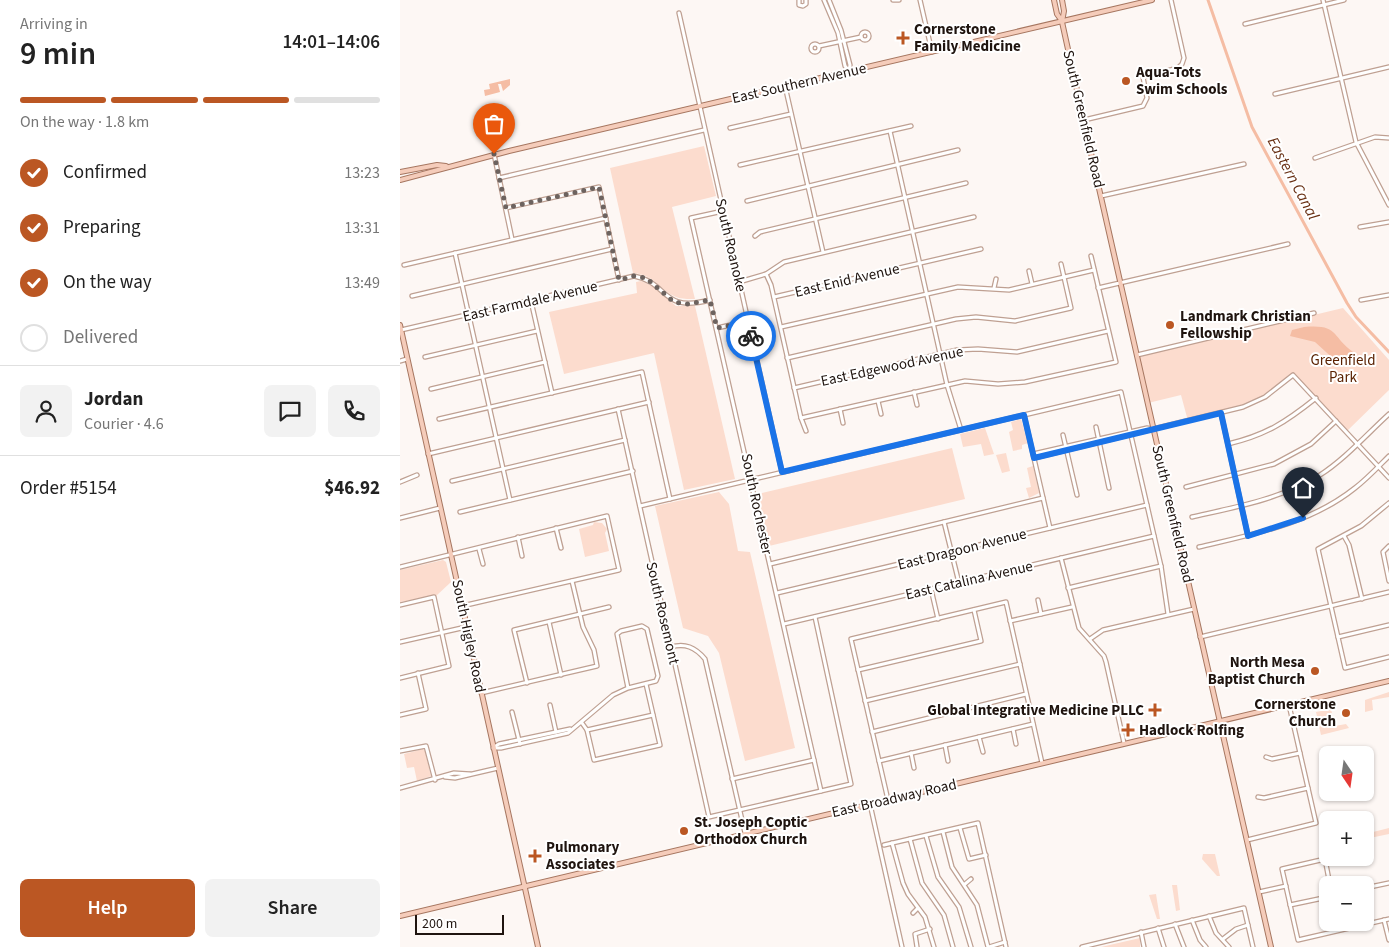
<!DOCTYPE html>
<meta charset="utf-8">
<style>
body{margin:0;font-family:"Source Sans 3",sans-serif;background:#f2f2f2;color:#222;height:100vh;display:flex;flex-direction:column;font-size:19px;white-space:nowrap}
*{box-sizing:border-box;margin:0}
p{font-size:16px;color:#767676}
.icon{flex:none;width:28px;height:28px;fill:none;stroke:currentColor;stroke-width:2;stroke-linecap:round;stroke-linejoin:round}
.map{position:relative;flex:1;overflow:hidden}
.panel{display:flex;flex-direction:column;background:#fff;width:400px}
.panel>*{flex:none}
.needle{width:32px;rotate:167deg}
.buttons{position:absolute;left:919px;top:746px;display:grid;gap:10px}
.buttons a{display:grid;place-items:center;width:55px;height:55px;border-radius:8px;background:#fff;box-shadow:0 1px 4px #0004;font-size:25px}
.scale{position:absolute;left:15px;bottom:12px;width:89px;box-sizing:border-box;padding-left:5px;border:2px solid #1f140f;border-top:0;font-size:14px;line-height:18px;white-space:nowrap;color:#1f140f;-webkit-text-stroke:4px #fff;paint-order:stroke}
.pin{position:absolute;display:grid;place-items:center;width:42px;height:42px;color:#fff;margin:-51px -21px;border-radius:50% 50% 50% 0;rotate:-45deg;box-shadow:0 0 5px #0007}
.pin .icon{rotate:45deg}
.courier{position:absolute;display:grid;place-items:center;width:50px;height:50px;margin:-25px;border:4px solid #1a73e8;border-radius:50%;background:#fff;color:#222;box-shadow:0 1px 6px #0007}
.overview em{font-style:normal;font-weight:600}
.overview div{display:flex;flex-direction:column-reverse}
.overview{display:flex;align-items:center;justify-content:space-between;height:85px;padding:0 20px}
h1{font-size:32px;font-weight:600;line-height:38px}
.bar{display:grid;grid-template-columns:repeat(4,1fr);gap:8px 5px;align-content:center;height:60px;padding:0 20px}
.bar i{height:6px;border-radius:4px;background:#e0e0e0}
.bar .active{background:#bb5723}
.bar p{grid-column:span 4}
.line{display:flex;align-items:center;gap:12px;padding:0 20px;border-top:1px solid #e0e0e0}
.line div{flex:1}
.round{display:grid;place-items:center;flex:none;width:52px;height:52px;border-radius:8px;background:#f2f2f2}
ol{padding:0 20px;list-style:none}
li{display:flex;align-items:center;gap:15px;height:55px}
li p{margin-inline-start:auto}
li .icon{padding:5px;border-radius:50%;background:#bb5723;color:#fff;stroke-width:4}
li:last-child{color:#767676}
li i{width:28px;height:28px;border:2px solid #e0e0e0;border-radius:50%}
.cta{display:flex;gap:10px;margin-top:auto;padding:10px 20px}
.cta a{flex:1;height:58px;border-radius:8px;background:#bb5723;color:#fff;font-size:20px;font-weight:600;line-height:58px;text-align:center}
.cta a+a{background:#f2f2f2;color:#222}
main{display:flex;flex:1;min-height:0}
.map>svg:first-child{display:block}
</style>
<main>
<section class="panel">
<div class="overview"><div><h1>9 min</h1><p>Arriving in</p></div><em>14:01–14:06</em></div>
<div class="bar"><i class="active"></i><i class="active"></i><i class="active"></i><i></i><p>On the way · 1.8 km</p></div>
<ol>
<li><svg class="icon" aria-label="check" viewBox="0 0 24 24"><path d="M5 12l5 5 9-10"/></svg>Confirmed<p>13:23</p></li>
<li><svg class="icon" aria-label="check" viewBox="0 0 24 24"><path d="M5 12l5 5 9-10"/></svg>Preparing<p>13:31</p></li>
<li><svg class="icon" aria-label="check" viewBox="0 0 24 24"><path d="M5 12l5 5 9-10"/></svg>On the way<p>13:49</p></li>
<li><i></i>Delivered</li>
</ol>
<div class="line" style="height:90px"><a class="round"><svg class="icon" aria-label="person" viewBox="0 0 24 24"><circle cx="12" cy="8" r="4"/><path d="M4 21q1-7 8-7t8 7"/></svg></a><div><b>Jordan</b><p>Courier · 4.6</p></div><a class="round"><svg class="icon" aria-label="chat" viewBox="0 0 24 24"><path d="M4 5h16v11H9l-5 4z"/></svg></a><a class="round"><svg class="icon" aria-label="phone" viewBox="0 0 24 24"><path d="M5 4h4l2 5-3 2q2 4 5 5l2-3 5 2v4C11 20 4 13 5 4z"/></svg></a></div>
<div class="line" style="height:65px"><div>Order #5154</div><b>$46.92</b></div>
<div class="cta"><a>Help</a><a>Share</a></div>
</section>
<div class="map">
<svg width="989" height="947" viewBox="0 0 989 947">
<rect width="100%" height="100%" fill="#fdf7f4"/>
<!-- green -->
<g fill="#fcdcce">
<path d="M304,146L316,196L272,207L295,299C290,299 284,299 279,298C260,292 257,275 233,273L210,168Z"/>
<polygon points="241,281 252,286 276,306 295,306 335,479 284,490 254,353 164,374 149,312 237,293 236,282"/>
<polygon points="943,308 989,360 989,390 946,432 893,375 855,403 788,421 781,395 748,403 737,355 914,313 918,314"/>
<polygon points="621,419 628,443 622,445 622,449 613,451 609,432 613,430 611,422"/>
<polygon points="585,428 594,454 584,456 581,444 563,447 560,434"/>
<polygon points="552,448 565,499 369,546 358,494"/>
<polygon points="606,453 610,471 602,473 596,455"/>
<polygon points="633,466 639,493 629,498 626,488 631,487 627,468"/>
<polygon points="319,492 329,504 338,551 350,552 395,748 345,761 319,653 308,636 283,628 255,506"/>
<polygon points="194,522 202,523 207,529 205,533 209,551 185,557 179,529 193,525"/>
<polygon points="43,560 46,562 51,582 36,596 0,602 0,570"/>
<polygon points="989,692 989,697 972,700 973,710 965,712 965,700"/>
<polygon points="931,709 935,726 946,724 949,728 921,735 916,712"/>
<polygon points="23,749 25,751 31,776 17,781 14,767 7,768 4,754"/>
<polygon points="989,828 989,834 965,839 965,834"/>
<polygon points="803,854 815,854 820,876 817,876 802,859"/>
<polygon points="772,885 777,885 780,910 776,911"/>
<polygon points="756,894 760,919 757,919 749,895"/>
<polygon points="740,938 740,947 701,947"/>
</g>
<!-- water -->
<g fill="#f5bda4">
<polygon points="110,79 110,85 103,91 101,84 98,84 100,92 85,96 84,90 90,89 89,84"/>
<path d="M904,327C939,324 931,336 953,352V356L946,362H937L915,342L890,336L892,330Z"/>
</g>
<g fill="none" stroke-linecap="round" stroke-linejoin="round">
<!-- canal -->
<polyline stroke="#f5bda4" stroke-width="3" points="808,0 852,127 947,303 956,317 989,352"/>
<defs>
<g id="minor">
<polyline points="399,0 399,5 403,6 406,4 406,0"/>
<polyline points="424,0 438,33 445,66 449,71"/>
<polyline points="429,0 441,30 450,65 449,71"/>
<polyline points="493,0 499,0"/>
<polyline points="520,0 532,52"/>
<polyline points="923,0 956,142 989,205"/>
<polyline points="279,13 382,472"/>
<polyline points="845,24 944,0"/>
<circle cx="465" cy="36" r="4"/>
<circle cx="415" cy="48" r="4"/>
<polyline points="419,46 461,37"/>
<polyline points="385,86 423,252"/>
<polyline points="875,94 989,67"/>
<polyline points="684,120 743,106 747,98 743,77 778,68 782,64 784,58 771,0"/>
<polyline points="330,128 391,114"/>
<polyline points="490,131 547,385 561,430"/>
<polyline points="94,154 112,239"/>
<polyline points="915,158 975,137 989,138"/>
<polyline points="340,165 511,126"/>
<polyline points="99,178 304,130"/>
<polyline points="701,196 844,164"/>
<polyline points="347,201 558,150"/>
<polyline points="106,208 199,187 219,280"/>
<polyline points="323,211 291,218 421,791"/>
<polyline points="960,227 989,222"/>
<polyline points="355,236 360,232 566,183"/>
<polyline points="55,253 110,500"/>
<polyline points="4,265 206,218"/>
<polyline points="629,271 632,284"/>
<polyline points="366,274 371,285 401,418 406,431"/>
<polyline points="339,282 366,274 384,262 574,217"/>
<polyline points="594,288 596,279"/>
<polyline points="698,288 888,244"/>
<polyline points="12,296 212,249"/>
<polyline points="374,297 581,249"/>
<polyline points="961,300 989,295"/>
<polyline points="131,301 152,393"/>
<polyline points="381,327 558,287 609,290 694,270"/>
<polyline points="317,328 348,321"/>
<path d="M1,330L234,276C270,283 260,313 310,300"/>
<polyline points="737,355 914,313"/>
<polyline points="25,357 137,331"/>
<polyline points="387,358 556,319 576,317 615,321 671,308 661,264"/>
<polyline points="0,361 7,359"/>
<polyline points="394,388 557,350 578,349 617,352 708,331"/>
<polyline points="31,389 145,362"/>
<polyline points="514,392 517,405"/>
<polyline points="478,401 481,414"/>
<polyline points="218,409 309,817 451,784 415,617"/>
<polyline points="440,409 443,423"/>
<polyline points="821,413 848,536"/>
<polyline points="624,415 650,528"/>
<polyline points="401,418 565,381 598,384 625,382 716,362 691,256"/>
<polyline points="39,419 242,372 270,499"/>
<polyline points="696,427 709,488"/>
<polyline points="663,435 677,495"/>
<path d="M828,444C866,435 886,422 916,398"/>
<polyline points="28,454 249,402"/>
<polyline points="633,454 747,428 753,429"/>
<polyline points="634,458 843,407 865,397 893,375 989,478"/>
<polyline points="52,481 225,440"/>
<polyline points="0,482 17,475"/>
<polyline points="786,487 874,464 911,444 936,421"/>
<polyline points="989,503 961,526 918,549 945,668 989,657"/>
<polyline points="240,506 721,392 761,566 768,614"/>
<polyline points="60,512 233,471"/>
<path d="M792,517C836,507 881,499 920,475C945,459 967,434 989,414"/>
<polyline points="0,518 40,508"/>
<polyline points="544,522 559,583"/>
<polyline points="156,528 161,548"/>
<polyline points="944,536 949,545 962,599"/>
<polyline points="118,537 122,556"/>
<polyline points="989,546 983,552 989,581"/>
<path d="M799,547C854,534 910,524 955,488C967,479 978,467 989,456"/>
<polyline points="79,549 83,564"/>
<polyline points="661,558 679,628 704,656 706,662 724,743"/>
<polyline points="370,564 643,498"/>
<polyline points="0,567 207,516 219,570 62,606"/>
<polyline points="668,588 761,566"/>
<polyline points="531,589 538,619"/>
<polyline points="377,593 747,505"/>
<polyline points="638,600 641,614"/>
<polyline points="0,605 34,597 49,666 0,678"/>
<polyline points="610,621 672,607"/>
<polyline points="149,622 161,675"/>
<polyline points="384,624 754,536"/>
<polyline points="800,637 989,592"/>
<polyline points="938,637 989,625"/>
<polyline points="690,639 703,630 794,609"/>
<polyline points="0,642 66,627"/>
<path d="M271,647C285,643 295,647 305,659L345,833"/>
<polyline points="458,670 581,641 574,610"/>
<polyline points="127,683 114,630 209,607"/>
<polyline points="81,693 197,666 194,650 183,627 172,581"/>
<polyline points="465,701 620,664"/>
<polyline points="150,705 156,732"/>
<polyline points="112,712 120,744"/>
<polyline points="0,715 26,709 18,673"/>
<polyline points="182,723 187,730 194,760 260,745 246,684"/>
<polyline points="613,729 616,744"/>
<polyline points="187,730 253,715"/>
<polyline points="472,732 626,694"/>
<polyline points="579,737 583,752"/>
<polyline points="545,745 548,761"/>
<polyline points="94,747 99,744 170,729"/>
<polyline points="93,748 101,748 168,733 213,695 228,688 256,681 258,676 247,629 242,626 221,631 217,634 228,688"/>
<polyline points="0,751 26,746 35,780"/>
<polyline points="511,753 514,768"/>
<polyline points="866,757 872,759 900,753"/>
<polyline points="479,761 633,724"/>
<polyline points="45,777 55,778 98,768"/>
<polyline points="332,779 414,760"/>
<polyline points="0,788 54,773 70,774"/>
<polyline points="858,797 864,798 908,788"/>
<polyline points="488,800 451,639 606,602 642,763"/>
<polyline points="470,804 502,947"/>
<polyline points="560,828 569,859 586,855"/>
<polyline points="543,832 552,867 577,905 588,947"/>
<polyline points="526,836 538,877 559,907 571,947"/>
<polyline points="510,839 522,883 544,915 553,947"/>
<polyline points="847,840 916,823 889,705"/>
<polyline points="492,843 503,883 508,894 525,917 534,947"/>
<polyline points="484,845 578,823 606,947"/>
<polyline points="565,884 571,879"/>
<polyline points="930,885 925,859 882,869 898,940 989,919"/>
<polyline points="965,888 989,883"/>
<polyline points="859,892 886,886"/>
<polyline points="890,905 928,897"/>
<polyline points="513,913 517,909"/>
<polyline points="809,916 816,933 829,947"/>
<polyline points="792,920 800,940 806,947"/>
<polyline points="984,920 989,940"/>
<polyline points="775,924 784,947"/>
<polyline points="758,928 764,947"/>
<polyline points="741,932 744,947"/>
<polyline points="823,939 836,929 848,925"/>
<polyline points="517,947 515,934 530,929"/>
<polyline points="589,947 605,942"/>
<polyline points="682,947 844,908 853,947"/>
</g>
<g id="major">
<polyline points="654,0 657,14 662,21"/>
<polyline points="662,0 664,11 662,22 686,131 871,947"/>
<polyline points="0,172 37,165 46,166"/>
<polyline points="0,180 109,151 752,0"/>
<polyline points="0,325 138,947"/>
<polyline points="0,916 989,681"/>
</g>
</defs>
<!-- minor casing -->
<use href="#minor" stroke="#bfa092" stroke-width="5.5"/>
<!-- major casing -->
<use href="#major" stroke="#a67660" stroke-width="6"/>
<!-- minor -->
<use href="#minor" stroke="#fff" stroke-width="3"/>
<!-- major -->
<use href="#major" stroke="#f5ccba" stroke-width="4"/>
</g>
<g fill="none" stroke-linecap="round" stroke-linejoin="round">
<!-- done -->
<polyline stroke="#6d635f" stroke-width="5" stroke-dasharray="0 9" points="94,154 106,208 199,187 219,280 234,276 246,278 274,302 288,304 310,300 317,328 348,322 351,336"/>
<!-- route -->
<polyline stroke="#1a73e8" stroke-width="6" points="351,336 382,472 624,415 634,458 821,413 848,536 903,518"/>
</g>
<!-- markers -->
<g fill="#bb5723" stroke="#fff" stroke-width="2">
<path d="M500.5 30.5h5v5h5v5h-5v5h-5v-5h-5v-5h5z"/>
<circle cx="726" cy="81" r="5"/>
<circle cx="770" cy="325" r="5"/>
<circle cx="915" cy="671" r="5"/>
<path d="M752.5 702.5h5v5h5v5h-5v5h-5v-5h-5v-5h5z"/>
<circle cx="946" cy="713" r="5"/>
<path d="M725.5 722.5h5v5h5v5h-5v5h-5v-5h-5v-5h5z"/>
<circle cx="284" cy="831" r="5"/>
<path d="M132.5 848.5h5v5h5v5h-5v5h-5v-5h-5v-5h5z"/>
</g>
<g text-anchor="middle" stroke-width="4" stroke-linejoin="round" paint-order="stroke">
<!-- poi labels -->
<g font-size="15" font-weight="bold" fill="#1f140f" stroke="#fff" text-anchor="start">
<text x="514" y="34">Cornerstone<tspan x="514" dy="17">Family Medicine</tspan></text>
<text x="736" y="77">Aqua-Tots<tspan x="736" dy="17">Swim Schools</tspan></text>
<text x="780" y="321">Landmark Christian<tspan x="780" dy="17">Fellowship</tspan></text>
<text x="905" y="667" text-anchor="end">North Mesa<tspan x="905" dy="17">Baptist Church</tspan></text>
<text x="936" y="709" text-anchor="end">Cornerstone<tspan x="936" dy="17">Church</tspan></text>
<text x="744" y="715" text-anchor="end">Global Integrative Medicine PLLC</text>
<text x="739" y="735">Hadlock Rolfing</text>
<text x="294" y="827">St. Joseph Coptic<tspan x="294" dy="17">Orthodox Church</tspan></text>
<text x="146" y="852">Pulmonary<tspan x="146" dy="17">Associates</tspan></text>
</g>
<!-- street labels -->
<g font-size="15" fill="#1f140f" stroke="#fff">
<text transform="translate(399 83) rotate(-13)" y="5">East Southern Avenue</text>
<text transform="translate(684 119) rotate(77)" y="5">South Greenfield Road</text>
<text transform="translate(331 245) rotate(77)" y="5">South Roanoke</text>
<text transform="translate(447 280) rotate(-13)" y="5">East Enid Avenue</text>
<text transform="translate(130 301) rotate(-13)" y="5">East Farmdale Avenue</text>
<text transform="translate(492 366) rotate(-12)" y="5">East Edgewood Avenue</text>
<text transform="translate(357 504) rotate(78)" y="5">South Rochester</text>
<text transform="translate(773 514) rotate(77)" y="5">South Greenfield Road</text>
<text transform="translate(562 549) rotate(-14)" y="5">East Dragoon Avenue</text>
<text transform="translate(569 580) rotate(-13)" y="5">East Catalina Avenue</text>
<text transform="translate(263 613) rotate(77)" y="5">South Rosemont</text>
<text transform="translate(69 636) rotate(78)" y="5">South Higley Road</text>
<text transform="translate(494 798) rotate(-13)" y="5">East Broadway Road</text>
</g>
<!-- park labels -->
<g font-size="15" fill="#5a2202" stroke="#fff">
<text x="943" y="365">Greenfield<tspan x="943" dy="17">Park</tspan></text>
</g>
<!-- water labels -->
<g font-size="16" font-style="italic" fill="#672e11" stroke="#fff">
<text transform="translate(894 178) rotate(62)" y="6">Eastern Canal</text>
</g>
</g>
</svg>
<div class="buttons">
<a><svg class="needle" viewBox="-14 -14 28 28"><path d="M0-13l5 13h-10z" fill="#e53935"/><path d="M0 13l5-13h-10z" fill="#767676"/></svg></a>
<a>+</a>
<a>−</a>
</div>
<div class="scale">200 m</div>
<div class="pin" style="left:94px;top:154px;background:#ea580c"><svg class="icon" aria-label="bag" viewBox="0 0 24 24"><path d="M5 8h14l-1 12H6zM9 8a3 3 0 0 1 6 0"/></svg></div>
<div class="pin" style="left:903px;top:518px;background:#1f2937"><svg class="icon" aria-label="home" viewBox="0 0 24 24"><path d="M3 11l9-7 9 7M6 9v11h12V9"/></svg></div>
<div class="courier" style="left:351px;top:336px"><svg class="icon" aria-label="bike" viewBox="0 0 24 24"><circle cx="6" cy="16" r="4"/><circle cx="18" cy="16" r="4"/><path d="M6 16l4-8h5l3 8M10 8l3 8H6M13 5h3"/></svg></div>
</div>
</main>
